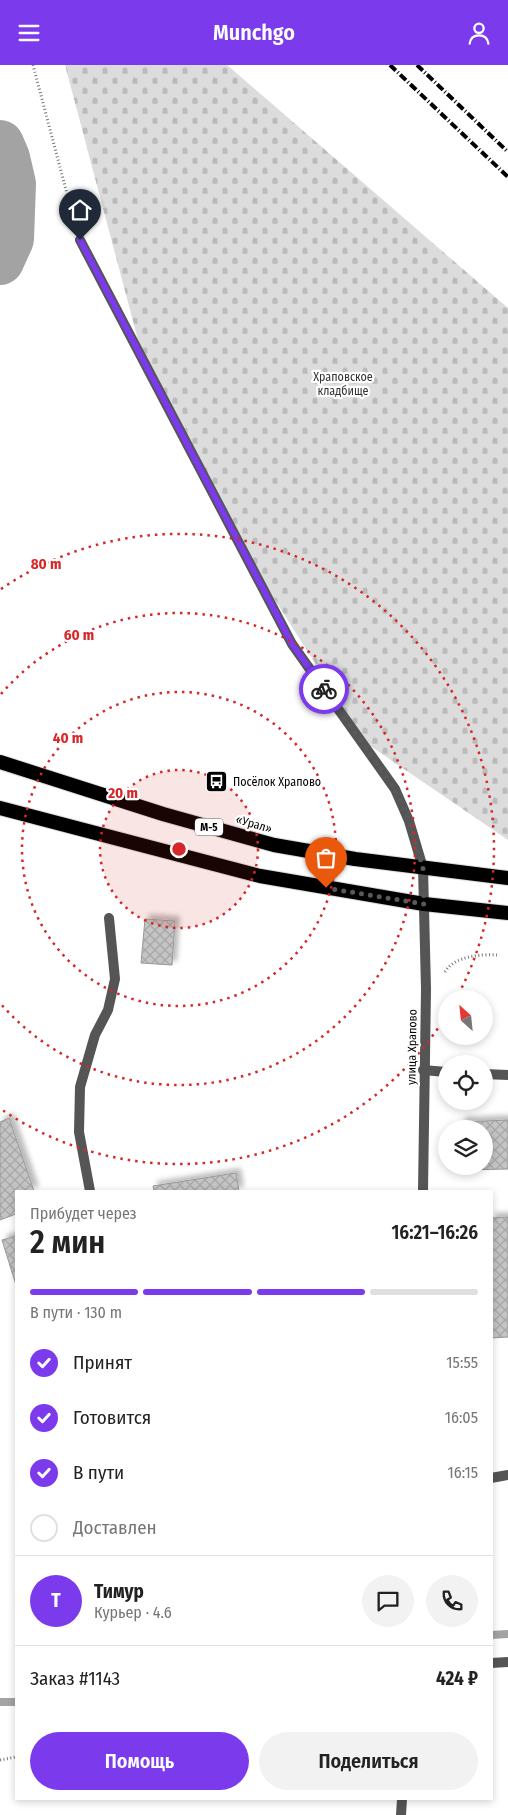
<!DOCTYPE html>
<html lang="ru">
<meta charset="utf-8">
<style>
body{margin:0;font-family:"Fira Sans Condensed",sans-serif;background:#f2f2f2;color:#222;height:100vh;display:flex;flex-direction:column;font-size:19px;white-space:nowrap}
*{box-sizing:border-box;margin:0}
p{font-size:16px;color:#767676}
.icon{flex:none;width:28px;height:28px;fill:none;stroke:currentColor;stroke-width:2;stroke-linecap:round;stroke-linejoin:round}
.map{position:relative;flex:1;overflow:hidden}
.sheet{position:absolute;left:15px;top:1125px;width:478px;height:610px;display:flex;flex-direction:column;background:#fff;border-radius:0px;box-shadow:0 2px 8px #0003}
.sheet>*{flex:none}
.needle{width:32px;rotate:333deg}
.buttons{position:absolute;left:438px;top:925px;display:grid;gap:10px}
.buttons a{display:grid;place-items:center;width:55px;height:55px;border-radius:50%;background:#fff;box-shadow:0 2px 8px #0003;font-size:25px}
.pin{position:absolute;display:grid;place-items:center;width:42px;height:42px;color:#fff;margin:-51px -21px;border-radius:50% 50% 50% 0;rotate:-45deg;box-shadow:0 0 5px #0007}
.pin .icon{rotate:45deg}
.courier{position:absolute;display:grid;place-items:center;width:50px;height:50px;margin:-25px;border:4px solid #7c3aed;border-radius:50%;background:#fff;color:#222;box-shadow:0 1px 6px #0007}
.head em{font-style:normal;font-weight:600}
.head div{display:flex;flex-direction:column-reverse}
.head{display:flex;align-items:center;justify-content:space-between;height:85px;padding:0 15px}
h1{font-size:32px;font-weight:600;line-height:38px}
.bar{display:grid;grid-template-columns:repeat(4,1fr);gap:8px 5px;align-content:center;height:60px;padding:0 15px}
.bar i{height:6px;border-radius:4px;background:#e0e0e0}
.bar .active{background:#7c3aed}
.bar p{grid-column:span 4}
.line{display:flex;align-items:center;gap:12px;padding:0 15px;border-top:1px solid #e0e0e0}
.line div{flex:1}
.round{display:grid;place-items:center;flex:none;width:52px;height:52px;border-radius:26px;background:#f2f2f2}
ol{padding:0 15px;list-style:none}
li{display:flex;align-items:center;gap:15px;height:55px}
li p{margin-inline-start:auto}
li .icon{padding:5px;border-radius:50%;background:#7c3aed;color:#fff;stroke-width:4}
li:last-child{color:#767676}
li i{width:28px;height:28px;border:2px solid #e0e0e0;border-radius:50%}
.button{display:flex;gap:10px;margin-top:auto;padding:10px 15px}
.button a{flex:1;height:58px;border-radius:30px;background:#7c3aed;color:#fff;font-size:20px;font-weight:600;line-height:58px;text-align:center}
.button a+a{background:#f2f2f2;color:#222}
header{display:flex;justify-content:space-between;align-items:center;height:65px;padding:0 15px;background:#7c3aed;color:#fff;font-size:22px;font-weight:600}
.map>svg:first-child{display:block}
</style>
<header><svg class="icon" aria-label="menu" viewBox="0 0 24 24"><path d="M4 6h16M4 12h16M4 18h16"/></svg>Munchgo<svg class="icon" aria-label="person" viewBox="0 0 24 24"><circle cx="12" cy="8" r="4"/><path d="M4 21q1-7 8-7t8 7"/></svg></header>
<div class="map">
<svg width="508" height="1750" viewBox="0 0 508 1750">
<defs>
<pattern id="cemetery-stones" width="16" height="16" patternUnits="userSpaceOnUse" patternTransform="scale(1.25)"><rect width="16" height="16" fill="#dcdcdc"/><path d="M2 7V4a2 2 0 0 1 4 0v3zM10 15v-3a2 2 0 0 1 4 0v3z" fill="#bbb"/></pattern>
<pattern id="building-cross-hatch" width="8" height="8" patternUnits="userSpaceOnUse" patternTransform="scale(1.25)"><rect width="8" height="8" fill="#c4c4c4"/><path d="M0 0l8 8M0 8l8-8" fill="none" stroke="#a7a7a7"/></pattern>
<filter id="shadow"><feDropShadow dx="4.5" dy="-4.5" stdDeviation="2.5" flood-color="#0004"/></filter>
</defs>
<rect width="100%" height="100%" fill="#fff"/>
<!-- cemetery -->
<polygon fill="url(#cemetery-stones)" points="65,0 227,0 508,243 508,775 366,678 259,510 142,290"/>
<g fill="none" stroke-linecap="round" stroke-linejoin="round">
<!-- stream -->
<g stroke="#a3a3a3" stroke-width="8">
<polyline points="491,1570 508,1569"/>
<polyline points="0,1637 16,1637"/>
</g>
<!-- river -->
<polyline stroke="#a3a3a3" stroke-width="48" points="0,79 6,93 12,119 10,174 0,196"/>
</g>
<!-- building -->
<g fill="url(#building-cross-hatch)" stroke="#999" filter="url(#shadow)">
<polygon points="145,854 175,856 172,900 141,898"/>
<polygon points="9,1053 34,1126 16,1126 16,1149 0,1155 0,1057"/>
<polygon points="508,1055 508,1104 463,1105 463,1101 484,1101 484,1064 461,1064 461,1057"/>
<polygon points="236,1108 239,1126 154,1126 153,1121"/>
<polygon points="508,1152 508,1272 491,1273 491,1153"/>
<polygon points="16,1171 16,1220 2,1175"/>
</g>
<g fill="none" stroke-linecap="round" stroke-linejoin="round">
<defs>
<g id="trunk">
<polyline points="0,697 163,749 274,780 355,794 508,813"/>
<polyline points="0,743 260,811 424,839 508,848"/>
</g>
</defs>
<!-- trunk casing -->
<use href="#trunk" stroke="#dbdbdb" stroke-width="16"/>
<!-- path -->
<g stroke="#777" stroke-width="3" stroke-dasharray="1 2.5" stroke-linecap="butt">
<polyline points="33,0 75,159"/>
<path d="M445,907C454,891 481,889 498,890"/>
<polyline points="0,1695 16,1692"/>
</g>
<!-- service -->
<g stroke="#555" stroke-width="10">
<polyline points="80,175 292,579 395,724 409,756 423,803"/>
<polyline points="423,1005 446,1007"/>
<polyline points="484,1009 508,1010"/>
<polyline points="90,1126 79,1067 80,1022 95,970 108,945 115,914 109,853"/>
<polyline points="491,1413 508,1410"/>
</g>
<!-- minor -->
<g stroke="#555" stroke-width="10">
<polyline points="423,1126 426,924 423,803"/>
<polyline points="491,1598 508,1597"/>
<polyline points="401,1750 402,1734"/>
</g>
<!-- trunk -->
<use href="#trunk" stroke="#000" stroke-width="14"/>
<!-- rail -->
<g stroke="#000" stroke-width="4" stroke-dasharray="8 2.5 1 2.5" stroke-linecap="butt">
<polyline points="390,0 508,112"/>
<polyline points="417,0 508,87"/>
</g>
</g>
<g fill="none" stroke-linecap="round" stroke-linejoin="round">
<!-- done -->
<polyline stroke="#595959" stroke-width="5" stroke-dasharray="0 9" points="324,624 395,724 409,756 423,803 424,839 326,823"/>
<!-- route -->
<polyline stroke="#7c3aed" stroke-width="6" points="80,175 292,579 324,624"/>
</g>
<!-- distance rings -->
<circle cx="179" cy="784" r="79" fill="#d62828" fill-opacity=".12"/>
<g fill="none" stroke="#d62828" stroke-width="2.5" stroke-dasharray="2.5 5">
<circle cx="179" cy="784" r="79"/>
<circle cx="179" cy="784" r="157"/>
<path d="M1 629A236 236 0 1 1 1 939"/>
<path d="M446 951A315 315 0 0 1 1 1044M1 524A315 315 0 0 1 457 932"/>
</g>
<!-- icons -->
<defs>
<symbol id="bus-square" viewBox="-11 -11 22 22"><rect x="-9" y="-9" width="18" height="18" rx="4" fill="#000" stroke="#fff"/><path d="M-5-6H5V4H4V6H2V4H-2V6H-4V4H-5ZM-3.5-4V0h7V-4ZM-3.5 1.2v1.5H-2V1.2ZM2 1.2v1.5H3.5V1.2Z" fill="#fff"/></symbol>
</defs>
<g fill-rule="evenodd">
<use href="#bus-square" x="204" y="704" width="25" height="25"/>
</g>
<g text-anchor="middle" stroke-width="4.5" stroke-linejoin="round" paint-order="stroke">
<!-- shield labels -->
<rect fill="#fff" stroke="#4c4c4c" stroke-width="1" x="195" y="753.5" width="28" height="17" rx="4"/>
<g font-size="11" font-weight="bold" fill="#000">
<text x="209" y="766">М-5</text>
</g>
<!-- park labels -->
<g font-size="12" fill="#333" stroke="#fff">
<text x="343" y="316">Храповское<tspan x="343" dy="14">кладбище</tspan></text>
</g>
<!-- poi labels -->
<g font-size="12" fill="#000" stroke="#fff" text-anchor="start">
<text x="233" y="721">Посёлок Храпово</text>
</g>
<!-- street labels -->
<g font-size="12" fill="#000" stroke="#fff">
<text transform="translate(254 759) rotate(16)" y="4">«Урал»</text>
<text transform="translate(412 982) rotate(-89)" y="4">улица Храпово</text>
</g>
</g>
<circle cx="179" cy="784" r="8" fill="#d62828" stroke="#fff" stroke-width="2.5"/>
<g font-size="15" text-anchor="middle" font-weight="bold" fill="#d62828" stroke="#fff" stroke-width="4.5" stroke-linejoin="round" paint-order="stroke">
<text x="46" y="504">80 m</text>
<text x="79" y="575">60 m</text>
<text x="68" y="678">40 m</text>
<text x="123" y="733">20 m</text>
</g>
</svg>
<div class="buttons">
<a><svg class="needle" viewBox="-14 -14 28 28"><path d="M0-13l5 13h-10z" fill="#e53935"/><path d="M0 13l5-13h-10z" fill="#767676"/></svg></a>
<a><svg class="icon" aria-label="locate" viewBox="0 0 24 24"><circle cx="12" cy="12" r="6"/><path d="M12 2v4M12 18v4M2 12h4M18 12h4"/></svg></a>
<a><svg class="icon" aria-label="layers" viewBox="0 0 24 24"><path d="M12 4l9 5-9 5-9-5zM3 14l9 5 9-5"/></svg></a>
</div>
<div class="pin" style="left:326px;top:823px;background:#ea580c"><svg class="icon" aria-label="bag" viewBox="0 0 24 24"><path d="M5 8h14l-1 12H6zM9 8a3 3 0 0 1 6 0"/></svg></div>
<div class="pin" style="left:80px;top:175px;background:#1f2937"><svg class="icon" aria-label="home" viewBox="0 0 24 24"><path d="M3 11l9-7 9 7M6 9v11h12V9"/></svg></div>
<div class="courier" style="left:324px;top:624px"><svg class="icon" aria-label="bike" viewBox="0 0 24 24"><circle cx="6" cy="16" r="4"/><circle cx="18" cy="16" r="4"/><path d="M6 16l4-8h5l3 8M10 8l3 8H6M13 5h3"/></svg></div>
<section class="sheet">
<div class="head"><div><h1>2 мин</h1><p>Прибудет через</p></div><em>16:21–16:26</em></div>
<div class="bar"><i class="active"></i><i class="active"></i><i class="active"></i><i></i><p>В пути · 130 m</p></div>
<ol>
<li><svg class="icon" aria-label="check" viewBox="0 0 24 24"><path d="M5 12l5 5 9-10"/></svg>Принят<p>15:55</p></li>
<li><svg class="icon" aria-label="check" viewBox="0 0 24 24"><path d="M5 12l5 5 9-10"/></svg>Готовится<p>16:05</p></li>
<li><svg class="icon" aria-label="check" viewBox="0 0 24 24"><path d="M5 12l5 5 9-10"/></svg>В пути<p>16:15</p></li>
<li><i></i>Доставлен</li>
</ol>
<div class="line" style="height:90px"><b class="round" style="background:#7c3aed;color:#fff">Т</b><div><b>Тимур</b><p>Курьер · 4.6</p></div><a class="round"><svg class="icon" aria-label="chat" viewBox="0 0 24 24"><path d="M4 5h16v11H9l-5 4z"/></svg></a><a class="round"><svg class="icon" aria-label="phone" viewBox="0 0 24 24"><path d="M5 4h4l2 5-3 2q2 4 5 5l2-3 5 2v4C11 20 4 13 5 4z"/></svg></a></div>
<div class="line" style="height:65px"><div>Заказ #1143</div><b>424 ₽</b></div>
<div class="button"><a>Помощь</a><a>Поделиться</a></div>
</section>
</div>
